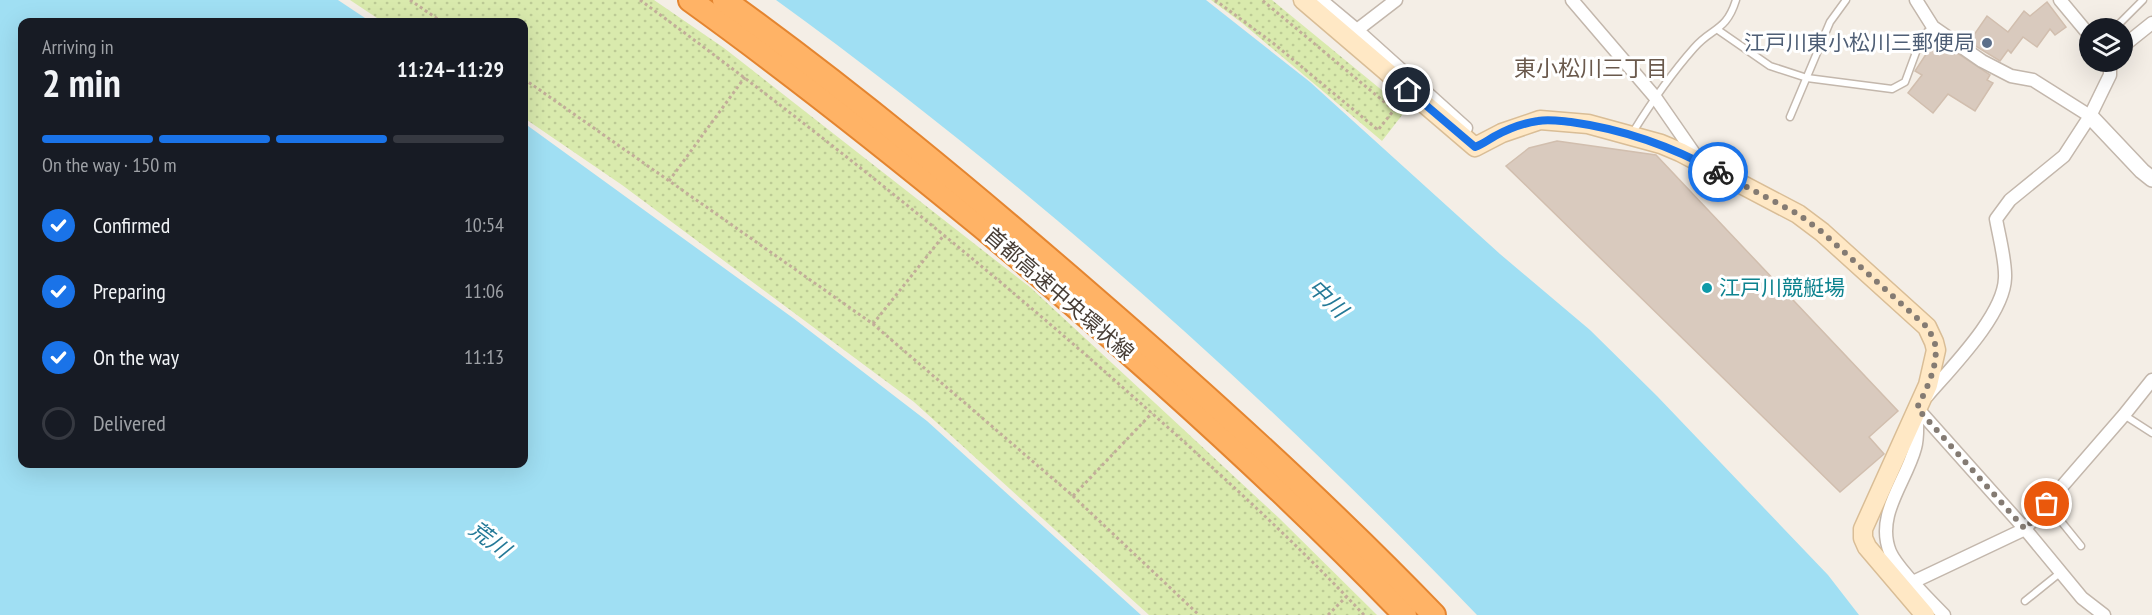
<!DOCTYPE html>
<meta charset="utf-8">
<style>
body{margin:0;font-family:"PT Sans Narrow","Noto Sans JP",sans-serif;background:#242831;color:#f1f3f6;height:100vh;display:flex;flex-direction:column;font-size:22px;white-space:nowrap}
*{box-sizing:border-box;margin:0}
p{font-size:20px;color:#9ea1a6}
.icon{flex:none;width:33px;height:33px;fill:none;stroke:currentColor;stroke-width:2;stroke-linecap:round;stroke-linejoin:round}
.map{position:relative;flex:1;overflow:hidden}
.details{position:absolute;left:18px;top:18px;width:510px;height:450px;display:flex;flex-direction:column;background:#171b24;border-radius:12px;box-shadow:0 6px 24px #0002}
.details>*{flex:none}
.controls{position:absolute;left:2079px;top:18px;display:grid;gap:12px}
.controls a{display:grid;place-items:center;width:54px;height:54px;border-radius:50%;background:#171b24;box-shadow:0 6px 24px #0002;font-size:30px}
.pin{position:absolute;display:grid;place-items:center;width:51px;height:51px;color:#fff;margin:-26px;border:3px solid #fff;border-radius:50%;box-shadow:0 2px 6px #0007}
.courier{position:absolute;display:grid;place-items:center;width:60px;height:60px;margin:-30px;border:4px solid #1a73e8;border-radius:50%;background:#fff;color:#222;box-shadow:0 2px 8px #0007}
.head em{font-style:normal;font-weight:700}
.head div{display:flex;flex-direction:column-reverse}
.head{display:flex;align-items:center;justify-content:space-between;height:102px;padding:0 24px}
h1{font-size:39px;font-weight:700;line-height:45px}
.bar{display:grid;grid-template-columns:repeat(4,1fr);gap:9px 6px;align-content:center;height:72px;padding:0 24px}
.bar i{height:8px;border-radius:4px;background:#363941}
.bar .selected{background:#1a73e8}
.bar p{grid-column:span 4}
ol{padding:0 24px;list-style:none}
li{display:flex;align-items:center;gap:18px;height:66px}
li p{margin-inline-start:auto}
li .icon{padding:6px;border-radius:50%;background:#1a73e8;color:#fff;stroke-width:4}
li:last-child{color:#9ea1a6}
li i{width:33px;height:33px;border:3px solid #363941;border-radius:50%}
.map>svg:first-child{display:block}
</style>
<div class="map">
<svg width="2152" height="615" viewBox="0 0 2152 615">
<defs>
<pattern id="grass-dots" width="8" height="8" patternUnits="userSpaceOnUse" patternTransform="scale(1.5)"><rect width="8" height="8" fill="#d9eaad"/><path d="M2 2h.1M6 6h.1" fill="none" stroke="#bcca95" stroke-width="1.8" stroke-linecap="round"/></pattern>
</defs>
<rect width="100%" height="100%" fill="#f4eee6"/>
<!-- grass -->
<g fill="url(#grass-dots)">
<polygon points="350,0 654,0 724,48 1031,288 1279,518 1377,615 1149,615 914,402 622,185 524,118 524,22 383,22"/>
<polygon points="1211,0 1272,0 1406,110 1382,141 1242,23"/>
</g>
<!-- water -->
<g fill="#a0dff3">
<polygon points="0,0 338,0 371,22 22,22 22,464 524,464 524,123 793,318 927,421 1141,615 0,615"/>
<path d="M776,0H1206L1310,82L1500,254L1590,330L1657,396L1828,575L1859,615H1477C1262,391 1027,182 776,0Z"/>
</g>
<!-- building -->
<g fill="#d9cabe" stroke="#d1beae" stroke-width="1.5">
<polygon points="2047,2 2066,27 2055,35 2050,29 2037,47 2023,37 2011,53 2008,50 2000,61 1969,42 1987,16 2008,32 2024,11 2030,16"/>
<polygon points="1936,39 1990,75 1987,80 1993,83 1975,111 1948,94 1933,113 1908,93 1922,75 1915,71"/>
<polygon points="1557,141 1656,155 1898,411 1869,437 1884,454 1840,492 1506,166 1529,148"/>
</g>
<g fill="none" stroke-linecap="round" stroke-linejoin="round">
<defs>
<g id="service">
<polyline points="2115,28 2143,0"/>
<polyline points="1718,30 1770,66 1807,78 1892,89 1905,82 1922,36 1933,27"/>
<polyline points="1790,117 1830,22 1846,0"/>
<path d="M1633,132C1651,103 1671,74 1694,48C1712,27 1726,32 1736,0"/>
<polyline points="2124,415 2152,433"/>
<polyline points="2047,504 2081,546"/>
<polyline points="2025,601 2061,572"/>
</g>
<g id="minor">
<polyline points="1321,0 1357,30 1466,128"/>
<polyline points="1572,0 1655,97 1698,159"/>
<polyline points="1916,0 1933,27 1982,61 2011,76 2033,80 2090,116"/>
<polyline points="2060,0 2090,36"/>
<polyline points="1357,30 1396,0"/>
<polyline points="2122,47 2152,23"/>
<path d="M1927,396C1951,368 2004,315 2005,278C2006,262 1999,236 1996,219L2010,200L2064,156L2090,116L2110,75V62"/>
<polyline points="1917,408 2025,529 2082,598 2104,615"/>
<path d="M1917,416C1917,426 1918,438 1915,448C1906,482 1875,515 1890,552C1897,568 1930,601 1944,615"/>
<polyline points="1913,582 2025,529 2124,415 2152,380"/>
</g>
<polyline id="tertiary" points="2090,116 2142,171 2152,179"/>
<polyline id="secondary" points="1303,0 1475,147 1502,133 1540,120 1588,124 1661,144 1680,152 1798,214 1822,232 1927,327 1934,342 1936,350 1928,385 1863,529 1863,538 1867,547 1925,615"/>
<g id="motorway">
<path d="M690,0C790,72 887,149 982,227C1129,350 1272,477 1405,615"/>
<path d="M724,0C852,92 973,193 1092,296C1210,398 1326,503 1434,615"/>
</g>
</defs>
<!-- service casing -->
<use href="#service" stroke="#c3b7ac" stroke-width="9"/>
<!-- minor casing -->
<use href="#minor" stroke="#c3b7ac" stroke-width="15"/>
<!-- tertiary casing -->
<use href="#tertiary" stroke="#c3b7ac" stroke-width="18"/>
<!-- secondary casing -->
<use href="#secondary" stroke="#d9bd96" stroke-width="21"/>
<!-- motorway casing -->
<use href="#motorway" stroke="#e48530" stroke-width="26"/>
<!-- path -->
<g stroke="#c2ad99" stroke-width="3" stroke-dasharray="3 3" stroke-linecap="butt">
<polyline points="410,0 442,22"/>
<path d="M640,0C808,123 971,253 1128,392C1209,464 1290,536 1364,615"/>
<polyline points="1215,0 1273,43 1378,130 1394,110 1262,0"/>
<polyline points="524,79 873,324 1073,496 1199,615"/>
<polyline points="669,181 745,77"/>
<polyline points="873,324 944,235"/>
<polyline points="1073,496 1152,413"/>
<polyline points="1328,615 1346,597"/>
</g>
<!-- service -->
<use href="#service" stroke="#fff" stroke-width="6"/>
<!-- minor -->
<use href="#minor" stroke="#fff" stroke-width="12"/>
<!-- tertiary -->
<use href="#tertiary" stroke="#fff" stroke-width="15"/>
<!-- secondary -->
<use href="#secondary" stroke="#ffe8c5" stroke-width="18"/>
<!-- motorway -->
<use href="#motorway" stroke="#ffb366" stroke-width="22"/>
</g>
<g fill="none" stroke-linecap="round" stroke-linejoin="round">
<!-- done -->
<path stroke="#847b73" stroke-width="6" stroke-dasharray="0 10.8" d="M1718,172L1798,214L1822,232L1927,327C1930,333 1934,338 1935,344C1939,365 1926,390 1917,408L2025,529L2047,504"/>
<!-- route -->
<path stroke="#1a73e8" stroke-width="8" d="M1408,90L1475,147C1483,144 1488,140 1495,136C1508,129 1524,123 1538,121C1549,119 1560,121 1571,122C1622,129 1673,147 1718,172"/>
</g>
<!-- markers -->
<circle fill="#5c6f8a" stroke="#fff" stroke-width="2" cx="1987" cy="43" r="6"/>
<circle fill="#0f9aa8" stroke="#fff" stroke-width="2" cx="1707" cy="288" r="6"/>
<g text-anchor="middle" stroke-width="6" stroke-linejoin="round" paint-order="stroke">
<!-- service labels -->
<g font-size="21" fill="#4e5e75" stroke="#fff" text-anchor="end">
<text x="1975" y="50">江戸川東小松川三郵便局</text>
</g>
<!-- culture labels -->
<g font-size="21" fill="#0d838f" stroke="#fff" text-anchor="start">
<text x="1719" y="295">江戸川競艇場</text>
</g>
<!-- street labels -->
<g font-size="21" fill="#473d35" stroke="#fff">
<text transform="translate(1059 294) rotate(41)" y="7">首都高速中央環状線</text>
</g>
<!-- neighbourhood labels -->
<g font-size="22" fill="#6a594c" stroke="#fff">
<text x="1591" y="76">東小松川三丁目</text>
</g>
<!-- water labels -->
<g font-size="22" font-style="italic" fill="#247997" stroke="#fff">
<text transform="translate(1328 298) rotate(44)" y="8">中川</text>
<text transform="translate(490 539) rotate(37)" y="8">荒川</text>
</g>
</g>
</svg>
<div class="controls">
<a><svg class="icon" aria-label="layers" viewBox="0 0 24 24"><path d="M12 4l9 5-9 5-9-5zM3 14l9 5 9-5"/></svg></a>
</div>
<div class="pin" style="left:2047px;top:504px;background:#ea580c"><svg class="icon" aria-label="bag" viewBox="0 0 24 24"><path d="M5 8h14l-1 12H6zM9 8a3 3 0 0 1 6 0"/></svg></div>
<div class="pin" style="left:1408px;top:90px;background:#1f2937"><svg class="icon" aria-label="home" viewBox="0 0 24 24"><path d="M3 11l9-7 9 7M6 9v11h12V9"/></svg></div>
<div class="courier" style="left:1718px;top:172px"><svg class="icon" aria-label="bike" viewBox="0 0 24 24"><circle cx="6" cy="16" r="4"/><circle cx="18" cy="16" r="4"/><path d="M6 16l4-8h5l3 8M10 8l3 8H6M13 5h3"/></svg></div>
<section class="details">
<div class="head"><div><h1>2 min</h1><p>Arriving in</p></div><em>11:24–11:29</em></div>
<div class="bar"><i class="selected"></i><i class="selected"></i><i class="selected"></i><i></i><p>On the way · 150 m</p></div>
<ol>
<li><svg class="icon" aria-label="check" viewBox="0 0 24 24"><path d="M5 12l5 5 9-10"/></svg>Confirmed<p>10:54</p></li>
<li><svg class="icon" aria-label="check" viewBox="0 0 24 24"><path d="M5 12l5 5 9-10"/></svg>Preparing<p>11:06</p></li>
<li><svg class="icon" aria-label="check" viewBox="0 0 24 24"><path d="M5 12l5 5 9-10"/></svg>On the way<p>11:13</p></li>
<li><i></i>Delivered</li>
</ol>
</section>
</div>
